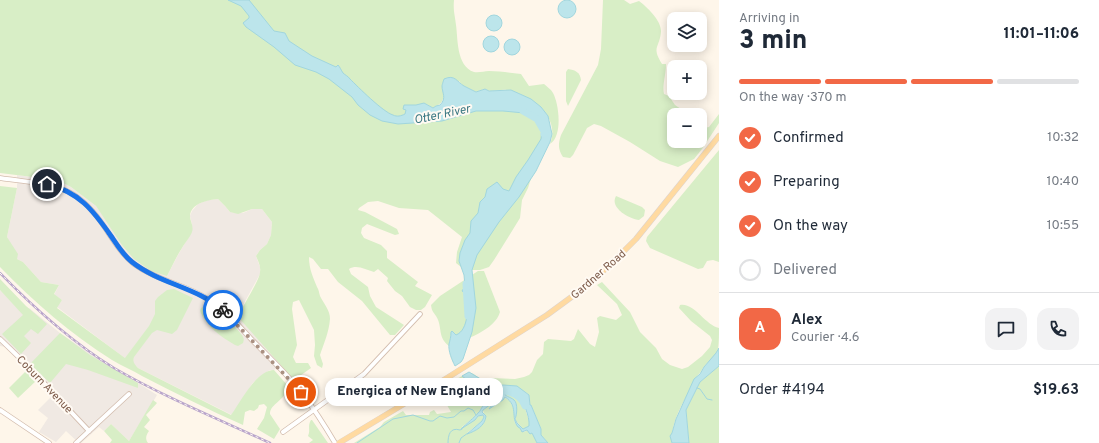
<!DOCTYPE html>
<meta charset="utf-8">
<style>
body{margin:0;font-family:Overpass,sans-serif;background:#f2f2f3;color:#1f2937;height:100vh;display:flex;flex-direction:column;font-size:15px;white-space:nowrap}
*{box-sizing:border-box;margin:0}
p{font-size:13px;color:#747a83}
.icon{flex:none;width:22px;height:22px;fill:none;stroke:currentColor;stroke-width:2;stroke-linecap:round;stroke-linejoin:round}
.map{position:relative;flex:1;overflow:hidden}
.side{display:flex;flex-direction:column;background:#fff;width:380px}
.side>*{flex:none}
.buttons{position:absolute;left:667px;top:12px;display:grid;gap:8px}
.buttons a{display:grid;place-items:center;width:40px;height:40px;border-radius:8px;background:#fff;box-shadow:0 2px 10px #0003;font-size:20px}
.pin{position:absolute;display:grid;place-items:center;width:34px;height:34px;color:#fff;margin:-17px;border:2px solid #fff;border-radius:50%;box-shadow:0 1px 4px #0007}
.courier{position:absolute;display:grid;place-items:center;width:40px;height:40px;margin:-20px;border:3px solid #1a73e8;border-radius:50%;background:#fff;color:#222;box-shadow:0 1px 5px #0007}
.bubble{position:absolute;height:28px;border-radius:12px;background:#fff;box-shadow:0 2px 10px #0003;font-size:13px;font-weight:800;line-height:28px;text-align:center}
.summary em{font-style:normal;font-weight:800}
.summary div{display:flex;flex-direction:column-reverse}
.summary{display:flex;align-items:center;justify-content:space-between;height:68px;padding:0 20px}
h1{font-size:26px;font-weight:800;line-height:30px}
.bar{display:grid;grid-template-columns:repeat(4,1fr);gap:6px 4px;align-content:center;height:48px;padding:0 20px}
.bar i{height:5px;border-radius:3px;background:#e0e1e3}
.bar .on{background:#f26846}
.bar p{grid-column:span 4}
.line{display:flex;align-items:center;gap:10px;padding:0 20px;border-top:1px solid #e0e1e3}
.line div{flex:1}
.round{display:grid;place-items:center;flex:none;width:42px;height:42px;border-radius:12px;background:#f2f2f3}
ol{padding:0 20px;list-style:none}
li{display:flex;align-items:center;gap:12px;height:44px}
li p{margin-inline-start:auto}
li .icon{padding:4px;border-radius:50%;background:#f26846;color:#fff;stroke-width:4}
li:last-child{color:#747a83}
li i{width:22px;height:22px;border:2px solid #e0e1e3;border-radius:50%}
main{display:flex;flex:1;min-height:0}
.map>svg:first-child{display:block}
</style>
<main>
<div class="map">
<svg width="719" height="443" viewBox="0 0 719 443">
<rect width="100%" height="100%" fill="#fef6ea"/>
<!-- industrial -->
<g fill="#f0e9e3">
<polygon points="17,175 49,179 59,181 71,187 96,206 114,231 167,276 178,255 192,231 192,224 190,216 192,211 198,204 208,200 218,199 225,206 230,212 243,213 252,209 262,209 272,222 271,235 267,244 260,250 256,256 260,267 260,274 242,307 238,317 281,363 274,370 270,370 258,378 252,384 232,415 138,368 57,307 62,300 54,295 59,285 41,282 23,262 17,259 7,237 17,188"/>
<polygon points="0,290 23,314 29,308 60,333 113,369 138,388 138,383 157,395 129,441 111,424 104,431 99,427 81,443 79,443 66,431 56,442 39,432 48,418 38,410 51,397 6,347 0,346"/>
</g>
<!-- green -->
<g fill="#d8eec6">
<path d="M0,0H454C453,11 455,15 456,25C458,38 456,66 474,72C479,73 484,71 489,71C500,71 510,73 521,74L529,86L544,84C547,87 551,89 553,93C559,104 563,136 550,144C561,116 531,95 507,90C502,89 497,91 491,91C489,91 487,90 485,89C483,89 479,91 476,92L462,85L459,81L445,93C441,104 443,102 433,108L426,104L424,111L460,108L520,109L535,117L540,122L545,133L528,188L522,200L520,218L494,260L489,267L480,270H472L463,245L459,261L461,267L456,263L457,252L462,237L428,210L399,208L378,201L368,202L359,208L358,210L365,212L397,229L399,234L395,235L367,224L362,228L361,233L364,238L381,245L387,251V258L418,282L415,286L432,295L425,307L421,310H416L410,307L402,296L395,291L387,281L388,278L378,269L374,272C366,270 357,264 349,269L351,274L368,287L370,296L376,307L404,325L395,335H390L362,301L338,282L328,269H321L313,259L309,257C309,269 313,277 317,287C319,290 319,293 320,296C324,304 330,310 330,319C329,332 324,343 320,355L323,364L322,368L317,365L314,356L315,345L314,330L299,300L293,302L292,309L297,345L293,357L296,363H308L311,368L294,380L238,317C242,306 260,280 260,272C261,266 258,261 256,256L260,250L267,244L271,235L272,222L262,209H252L238,214L230,212L225,206L218,199C208,200 191,203 190,216C190,221 194,226 192,232C190,237 185,243 182,248C176,257 172,267 167,276L151,271L134,259L122,245L96,206L71,187L59,181L49,179L0,173Z"/>
<path d="M603,0H624L630,4L639,1C647,7 661,20 661,31C660,48 651,46 662,64H666C666,75 662,85 664,94L669,96L675,105L690,115H674V141H700V122L704,128L709,127L719,114V123L702,149L694,159L678,167L660,161L630,142L601,126L594,124L587,128L585,132L573,155L570,158L563,157C558,149 558,144 561,135L598,65L601,49Z"/>
<path d="M568,69C575,70 580,72 581,80L568,106L566,101V72Z"/>
<polygon points="719,150 719,262 713,260 707,261 703,268 698,269 650,248 646,241 647,237"/>
<path d="M0,186L17,188L7,237L18,254L17,259L23,262L41,282L59,285L54,294L62,300L57,308L125,358L149,326L155,314V301L158,297L167,290L174,289L193,298L177,330L172,334L157,330L152,333L134,357C132,362 135,365 138,368L231,415C241,402 256,370 274,370L288,386C286,401 270,403 270,414L280,429L274,439L257,429L264,418L267,407L264,404L259,405L258,408L254,411L250,410L245,412L243,425C209,410 175,393 142,376C132,370 122,366 112,360C71,334 34,302 0,267Z"/>
<path d="M616,196L642,207L645,210L644,216L639,220C630,219 609,208 616,196Z"/>
<path d="M478,271H484L500,312C495,330 465,340 449,346C437,337 443,327 436,316C433,311 432,312 431,305L440,296Z"/>
<polygon points="0,279 26,306 47,324 38,334 31,329 24,336 31,343 21,354 2,334 23,315 0,290"/>
<path d="M602,282L630,312L640,332L656,348L662,359L670,365L682,369L688,367L702,356L710,347L712,340L710,336L691,321L679,308L680,305C694,302 705,325 719,328C719,334 719,343 718,349C716,357 708,361 703,368C701,372 697,376 694,380C693,382 693,384 692,386C683,403 670,423 672,443H548L541,435V429L531,405H530L529,395L524,391L516,393L524,405L530,424L529,426L523,429L516,421C514,404 522,406 505,395L508,392L479,386L472,373L488,384L490,378L515,379L524,377L529,375L532,372L537,360L543,354L544,342L548,339L571,341L574,339L578,329L590,344L595,347L599,332L597,318L600,316L616,320L622,315L617,304L597,285Z"/>
<path d="M207,305C215,307 239,329 243,337C244,339 244,340 243,343L238,346L235,345C221,337 206,326 200,311L201,308Z"/>
<polygon points="60,333 90,355 138,383 138,388 88,370 66,364 50,383 30,364"/>
<polygon points="719,366 719,443 689,443 686,410 700,382"/>
<polygon points="27,370 37,380 18,398 9,388"/>
<path d="M462,376L467,380L472,389L497,396L493,400L487,402L483,405L478,414L462,427V428C469,425 476,415 483,415L484,417L482,421L467,433C474,432 481,428 485,421L483,410L491,404L493,405L492,407C496,405 503,401 504,397L510,401L514,410V419L515,423L524,432L528,430L534,435L537,443H354L380,427L384,422L403,411L406,415H429L430,412L434,410L437,414L451,412L444,400L438,398L440,391L443,392L446,389V385Z"/>
<path d="M153,400L157,403L146,415L150,420L144,427L149,431C146,435 145,439 148,443H110L112,440L104,431L111,424L129,441Z"/>
<path d="M311,420H312L328,443H309L313,440L308,436C311,430 307,426 311,420Z"/>
</g>
<!-- water -->
<g fill="#bce5eb" stroke="#a1d6de" fill-rule="evenodd">
<path d="M228,0H249L274,31L285,33L289,41L312,56L336,67L338,65C340,67 341,70 343,73C345,75 348,76 350,79C358,87 383,112 393,115C397,117 401,116 405,114L406,110L403,109L404,105H416L424,103L433,108L436,106L440,105C447,98 442,93 442,86C442,85 444,79 444,79C455,74 457,82 464,86C468,88 472,90 476,92L485,89L489,91L511,90L531,99L541,107L548,116L552,134L550,142L536,171L519,197L499,222L477,255L472,270L476,308L472,332L463,359L461,362L455,366C452,360 448,351 449,344C450,340 451,337 451,332L452,331L456,335C469,330 468,306 467,294L462,291L465,286L464,275L459,261L460,253L465,240L470,233L471,221L478,213L480,202L485,197L487,189L497,182L503,189L509,191L516,177L528,160L541,139L542,129L540,122L535,117L524,113L503,111H476L442,121L398,124L382,121L370,115L358,105L352,97L329,79L316,72L295,65L274,47L246,27L243,23L249,18V16L241,6Z"/>
<circle cx="567" cy="9" r="9"/>
<circle cx="494" cy="23" r="8"/>
<circle cx="491" cy="44" r="8"/>
<circle cx="512" cy="47" r="8"/>
<polygon points="719,348 719,366 700,382 686,410 689,443 672,443 670,436 672,433 676,419 694,379 700,374 704,367 716,353"/>
<path d="M469,372L489,384L497,386L503,385L517,386L529,395L530,405H531L541,429V435L548,443H537L532,433L530,434L527,430L522,432L520,428L518,427C510,417 519,406 505,397L503,400L489,409L492,405V404H491L483,410L482,412L486,416C485,426 476,431 467,434L482,421L484,417L483,415L478,416L475,420L461,429C466,424 475,417 478,413C481,411 481,407 484,405C488,400 493,401 497,396L472,389L467,380L462,376ZM507,392L516,393C523,400 530,416 529,426L523,429L517,423L515,419C517,415 518,403 514,400C512,398 508,397 505,395Z"/>
</g>
<g fill="none" stroke-linecap="round" stroke-linejoin="round">
<!-- stream -->
<g stroke="#a1d6de" stroke-width="1">
<polyline points="697,388 700,389 707,399 712,400"/>
<polyline points="357,443 393,419 413,415 430,421 433,421 440,416 447,418 454,417 461,411 464,411 468,408 473,410 476,415"/>
<path d="M448,443C448,435 450,427 460,430L462,429"/>
<polyline points="459,443 461,438 468,433"/>
</g>
<!-- river -->
<g stroke="#bce5eb" stroke-width="7">
<polyline points="523,111 537,119 545,133 544,134"/>
<polyline points="466,284 468,316"/>
<path d="M506,391C515,393 522,397 525,406"/>
</g>
<defs>
<g id="minor">
<path d="M0,178C45,185 71,180 101,222C111,236 120,253 134,264C157,281 185,284 208,299C225,309 238,325 252,340C269,357 287,374 302,393C314,409 325,426 335,443"/>
<polyline points="0,339 27,365 89,431"/>
<polyline points="0,410 49,443"/>
<polyline points="283,432 364,374 420,314"/>
<polyline points="76,443 129,394"/>
</g>
<polyline id="major" points="339,443 447,378 547,315 581,290 610,265 636,239 719,136"/>
</defs>
<!-- minor casing -->
<use href="#minor" stroke="#d3bdae" stroke-width="5.5"/>
<!-- major casing -->
<use href="#major" stroke="#ddd4d0" stroke-width="6"/>
<!-- minor -->
<use href="#minor" stroke="#fff" stroke-width="4"/>
<!-- major -->
<use href="#major" stroke="#ffdaa1" stroke-width="5"/>
<defs>
<path id="rail" d="M0,273C35,309 72,342 114,368C164,397 218,419 270,443"/>
</defs>
<!-- rail casing -->
<use href="#rail" stroke="#b9a5cb" stroke-width="2.5"/>
<!-- rail -->
<use href="#rail" stroke="#fffaf3" stroke-width="1" stroke-dasharray="3" stroke-linecap="butt"/>
</g>
<g fill="none" stroke-linecap="round" stroke-linejoin="round">
<!-- done -->
<polyline stroke="#aa9182" stroke-width="4" stroke-dasharray="0 7.2" points="223,310 301,392"/>
<!-- route -->
<path stroke="#1a73e8" stroke-width="5" d="M47,184C79,192 93,210 111,236C117,245 123,255 132,262C160,284 196,287 223,310"/>
</g>
<g text-anchor="middle" stroke-width="4" stroke-linejoin="round" paint-order="stroke">
<!-- street labels -->
<g font-size="11" fill="#7d5b4a" stroke="#fffaf3">
<text transform="translate(598 274) rotate(-41)" y="4">Gardner Road</text>
<text transform="translate(45 384) rotate(46)" y="4">Coburn Avenue</text>
</g>
<!-- water labels -->
<g font-size="12" font-style="italic" fill="#3b7883" stroke="#fffaf3">
<text transform="translate(442 114) rotate(-12)" y="4">Otter River</text>
</g>
</g>
</svg>
<div class="buttons">
<a><svg class="icon" aria-label="layers" viewBox="0 0 24 24"><path d="M12 4l9 5-9 5-9-5zM3 14l9 5 9-5"/></svg></a>
<a>+</a>
<a>−</a>
</div>
<div class="pin" style="left:301px;top:392px;background:#ea580c"><svg class="icon" aria-label="bag" viewBox="0 0 24 24"><path d="M5 8h14l-1 12H6zM9 8a3 3 0 0 1 6 0"/></svg></div>
<div class="pin" style="left:47px;top:184px;background:#1f2937"><svg class="icon" aria-label="home" viewBox="0 0 24 24"><path d="M3 11l9-7 9 7M6 9v11h12V9"/></svg></div>
<div class="courier" style="left:223px;top:310px"><svg class="icon" aria-label="bike" viewBox="0 0 24 24"><circle cx="6" cy="16" r="4"/><circle cx="18" cy="16" r="4"/><path d="M6 16l4-8h5l3 8M10 8l3 8H6M13 5h3"/></svg></div>
<div class="bubble" style="left:325px;top:378px;width:178px">Energica of New England</div>
</div>
<section class="side">
<div class="summary"><div><h1>3 min</h1><p>Arriving in</p></div><em>11:01–11:06</em></div>
<div class="bar"><i class="on"></i><i class="on"></i><i class="on"></i><i></i><p>On the way · 370 m</p></div>
<ol>
<li><svg class="icon" aria-label="check" viewBox="0 0 24 24"><path d="M5 12l5 5 9-10"/></svg>Confirmed<p>10:32</p></li>
<li><svg class="icon" aria-label="check" viewBox="0 0 24 24"><path d="M5 12l5 5 9-10"/></svg>Preparing<p>10:40</p></li>
<li><svg class="icon" aria-label="check" viewBox="0 0 24 24"><path d="M5 12l5 5 9-10"/></svg>On the way<p>10:55</p></li>
<li><i></i>Delivered</li>
</ol>
<div class="line" style="height:72px"><b class="round" style="background:#f26846;color:#fff">A</b><div><b>Alex</b><p>Courier · 4.6</p></div><a class="round"><svg class="icon" aria-label="chat" viewBox="0 0 24 24"><path d="M4 5h16v11H9l-5 4z"/></svg></a><a class="round"><svg class="icon" aria-label="phone" viewBox="0 0 24 24"><path d="M5 4h4l2 5-3 2q2 4 5 5l2-3 5 2v4C11 20 4 13 5 4z"/></svg></a></div>
<div class="line" style="height:52px"><div>Order #4194</div><b>$19.63</b></div>
</section>
</main>
